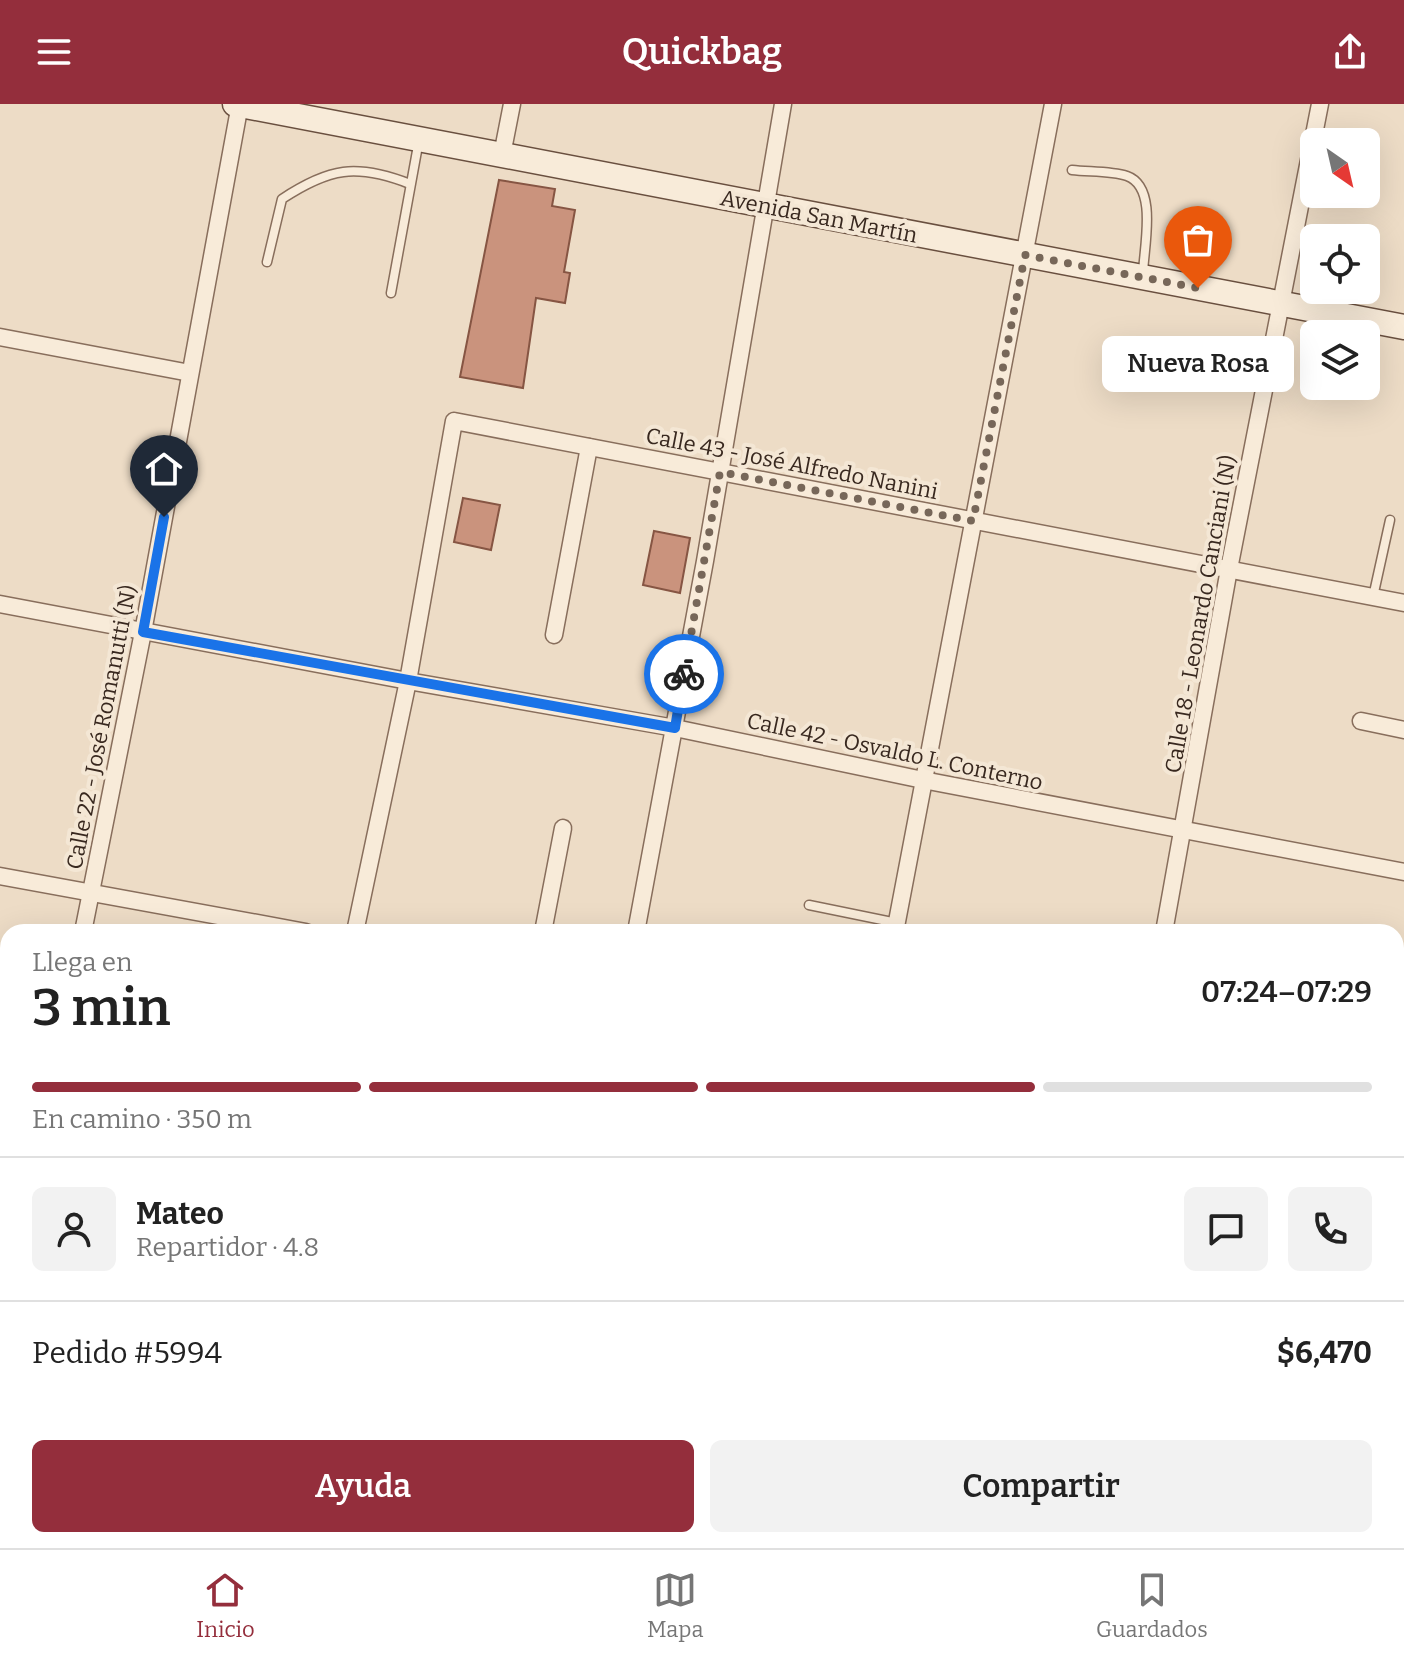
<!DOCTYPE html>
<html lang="es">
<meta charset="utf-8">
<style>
body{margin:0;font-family:Bitter,serif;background:#f2f2f2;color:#222;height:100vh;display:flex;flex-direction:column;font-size:30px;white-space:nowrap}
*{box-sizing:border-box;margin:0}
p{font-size:26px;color:#767676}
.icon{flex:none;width:44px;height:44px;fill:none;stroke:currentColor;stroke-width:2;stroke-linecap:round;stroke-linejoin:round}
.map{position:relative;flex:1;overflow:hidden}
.details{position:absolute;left:0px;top:820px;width:1404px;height:624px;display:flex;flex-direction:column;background:#fff;border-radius:24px 24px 0 0;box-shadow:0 8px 32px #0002}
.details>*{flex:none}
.needle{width:52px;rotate:146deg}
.controls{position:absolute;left:1300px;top:24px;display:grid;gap:16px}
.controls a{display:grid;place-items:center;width:80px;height:80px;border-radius:12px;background:#fff;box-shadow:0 8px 32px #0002;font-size:40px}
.pin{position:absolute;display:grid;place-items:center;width:68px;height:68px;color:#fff;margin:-82px -34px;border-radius:50% 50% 50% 0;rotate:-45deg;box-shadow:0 0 8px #0007}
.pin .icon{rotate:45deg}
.courier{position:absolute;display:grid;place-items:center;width:80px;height:80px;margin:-40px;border:6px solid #1a73e8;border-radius:50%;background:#fff;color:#222;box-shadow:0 2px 10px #0007}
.bubble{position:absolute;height:56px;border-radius:12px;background:#fff;box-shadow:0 8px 32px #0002;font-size:26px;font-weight:600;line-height:56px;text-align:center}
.summary em{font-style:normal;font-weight:600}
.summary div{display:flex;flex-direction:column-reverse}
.summary{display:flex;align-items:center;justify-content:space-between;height:136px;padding:0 32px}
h1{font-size:52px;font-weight:600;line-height:60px}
.bar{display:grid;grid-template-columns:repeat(4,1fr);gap:12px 8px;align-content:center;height:96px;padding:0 32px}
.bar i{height:10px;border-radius:6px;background:#e0e0e0}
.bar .active{background:#942e3c}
.bar p{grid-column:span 4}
.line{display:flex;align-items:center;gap:20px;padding:0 32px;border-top:2px solid #e0e0e0}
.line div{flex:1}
.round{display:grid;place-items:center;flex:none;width:84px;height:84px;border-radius:12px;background:#f2f2f2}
.button{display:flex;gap:16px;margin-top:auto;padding:16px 32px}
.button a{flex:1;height:92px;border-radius:12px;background:#942e3c;color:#fff;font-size:32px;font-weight:600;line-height:92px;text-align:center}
.button a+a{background:#f2f2f2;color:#222}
header{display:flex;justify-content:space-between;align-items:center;height:104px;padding:0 32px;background:#942e3c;color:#fff;font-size:36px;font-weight:600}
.dock{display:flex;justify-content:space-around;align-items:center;height:112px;border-top:2px solid #e0e0e0;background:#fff;font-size:22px;color:#767676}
.dock a{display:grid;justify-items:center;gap:4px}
.dock .active{color:#942e3c}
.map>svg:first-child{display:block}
</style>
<header><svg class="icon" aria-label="menu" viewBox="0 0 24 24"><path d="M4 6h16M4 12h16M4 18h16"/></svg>Quickbag<svg class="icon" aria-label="share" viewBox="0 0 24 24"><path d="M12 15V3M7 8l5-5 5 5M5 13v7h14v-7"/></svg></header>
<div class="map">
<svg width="1404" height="1444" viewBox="0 0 1404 1444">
<rect width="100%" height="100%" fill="#eddcc6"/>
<!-- building -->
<g fill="#ca937d" stroke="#865543" stroke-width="2">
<polygon points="499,76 555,85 552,102 575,106 564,168 570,169 565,199 536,194 523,284 460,273"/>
<polygon points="463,394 500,401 491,446 454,438"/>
<polygon points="654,427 690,434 680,489 643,481"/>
</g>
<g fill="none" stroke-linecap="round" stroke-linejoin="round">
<defs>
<g id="lane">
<path d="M1072,66C1089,68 1111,67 1127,72C1158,83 1144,142 1143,169"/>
<path d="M267,158L282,95C329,64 356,59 410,80"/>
<polyline points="391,189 419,36"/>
<polyline points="1373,493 1390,416"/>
<polyline points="809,801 897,819"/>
</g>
<g id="street">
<polyline points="502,51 512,0"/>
<polyline points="0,233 190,269"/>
<polyline points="0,500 408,577 675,624 923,676 1404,768"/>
<polyline points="554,531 589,343"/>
<polyline points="1361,617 1404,626"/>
<polyline points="0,772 306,828"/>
<polyline points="83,828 143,528 240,0"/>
<polyline points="355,828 408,577 454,317 1404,499"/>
<polyline points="543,828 563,724"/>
<polyline points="636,828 705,457 783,0"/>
<polyline points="895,828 1053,0"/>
<polyline points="1164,828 1229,465 1320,0"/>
<polyline points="1396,1021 1404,978"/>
<polyline points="0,1033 8,1034"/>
<polyline points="1396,1034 1404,1035"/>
<polyline points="0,1259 8,1215"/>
<polyline points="1396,1297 1404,1299"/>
<polyline points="1396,1428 1404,1430"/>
<polyline points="1050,1444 1052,1436"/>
<polyline points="1321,1444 1322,1436"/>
</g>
<polyline id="secondary" points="235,0 1404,223"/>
</defs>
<!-- lane casing -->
<use href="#lane" stroke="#886e5c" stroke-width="11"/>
<!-- street casing -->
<use href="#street" stroke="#886e5c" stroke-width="19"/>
<!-- secondary casing -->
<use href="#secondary" stroke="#694f3f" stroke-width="27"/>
<!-- lane -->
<use href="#lane" stroke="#f8ebd9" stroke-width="8"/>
<!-- street -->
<use href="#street" stroke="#f8ebd9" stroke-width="16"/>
<!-- secondary -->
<use href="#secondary" stroke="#f8ebd9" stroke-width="24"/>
</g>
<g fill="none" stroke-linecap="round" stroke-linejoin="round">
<!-- done -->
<polyline stroke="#776759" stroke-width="8" stroke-dasharray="0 14.4" points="684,570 720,368 973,417 1025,151 1198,184"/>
<!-- route -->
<polyline stroke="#1a73e8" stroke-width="10" points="164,413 143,528 675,624 684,570"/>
</g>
<g text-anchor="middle" stroke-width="8" stroke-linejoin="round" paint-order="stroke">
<!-- street labels -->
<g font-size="22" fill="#38281f" stroke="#f4e7d5">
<text transform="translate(819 112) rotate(11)" y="8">Avenida San Martín</text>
<text transform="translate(792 359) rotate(11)" y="8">Calle 43 - José Alfredo Nanini</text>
<text transform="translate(1200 510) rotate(-80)" y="8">Calle 18 - Leonardo Canciani (N)</text>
<text transform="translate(101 623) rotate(-79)" y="8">Calle 22 - José Romanutti (N)</text>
<text transform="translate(895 647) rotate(12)" y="8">Calle 42 - Osvaldo L. Conterno</text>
</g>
</g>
</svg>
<div class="controls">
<a><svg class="needle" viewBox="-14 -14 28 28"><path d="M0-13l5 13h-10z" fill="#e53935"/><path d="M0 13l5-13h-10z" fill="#767676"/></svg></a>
<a><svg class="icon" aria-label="locate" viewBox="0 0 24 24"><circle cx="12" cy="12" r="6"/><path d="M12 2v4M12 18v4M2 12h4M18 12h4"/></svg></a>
<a><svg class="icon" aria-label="layers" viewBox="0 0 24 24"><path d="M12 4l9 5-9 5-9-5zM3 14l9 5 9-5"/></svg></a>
</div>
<div class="pin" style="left:1198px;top:184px;background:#ea580c"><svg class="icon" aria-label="bag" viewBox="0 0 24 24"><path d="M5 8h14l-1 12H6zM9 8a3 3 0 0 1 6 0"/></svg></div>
<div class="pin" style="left:164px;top:413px;background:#1f2937"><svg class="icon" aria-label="home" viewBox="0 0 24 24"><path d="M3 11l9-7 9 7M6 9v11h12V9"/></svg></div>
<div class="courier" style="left:684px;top:570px"><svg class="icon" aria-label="bike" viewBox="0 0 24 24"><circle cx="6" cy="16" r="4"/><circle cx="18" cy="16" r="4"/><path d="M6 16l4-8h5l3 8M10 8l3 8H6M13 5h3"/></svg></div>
<div class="bubble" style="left:1102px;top:232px;width:192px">Nueva Rosa</div>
<section class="details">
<div class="summary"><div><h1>3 min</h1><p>Llega en</p></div><em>07:24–07:29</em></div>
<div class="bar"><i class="active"></i><i class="active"></i><i class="active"></i><i></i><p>En camino · 350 m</p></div>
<div class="line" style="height:144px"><a class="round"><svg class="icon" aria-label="person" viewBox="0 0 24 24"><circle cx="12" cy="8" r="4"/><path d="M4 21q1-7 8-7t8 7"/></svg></a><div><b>Mateo</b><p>Repartidor · 4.8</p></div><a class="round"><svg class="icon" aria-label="chat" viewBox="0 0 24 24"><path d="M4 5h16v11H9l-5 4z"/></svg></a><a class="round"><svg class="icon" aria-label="phone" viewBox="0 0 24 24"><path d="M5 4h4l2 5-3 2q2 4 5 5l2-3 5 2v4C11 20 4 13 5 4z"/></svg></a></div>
<div class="line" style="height:104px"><div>Pedido #5994</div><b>$6,470</b></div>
<div class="button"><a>Ayuda</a><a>Compartir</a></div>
</section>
</div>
<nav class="dock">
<a class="active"><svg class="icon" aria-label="home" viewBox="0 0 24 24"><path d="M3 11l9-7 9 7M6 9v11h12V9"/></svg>Inicio</a>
<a><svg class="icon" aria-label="map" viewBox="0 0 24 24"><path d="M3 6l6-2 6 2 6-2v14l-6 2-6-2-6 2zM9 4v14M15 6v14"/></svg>Mapa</a>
<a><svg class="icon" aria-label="saved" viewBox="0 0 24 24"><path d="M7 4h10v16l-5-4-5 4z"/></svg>Guardados</a>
</nav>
